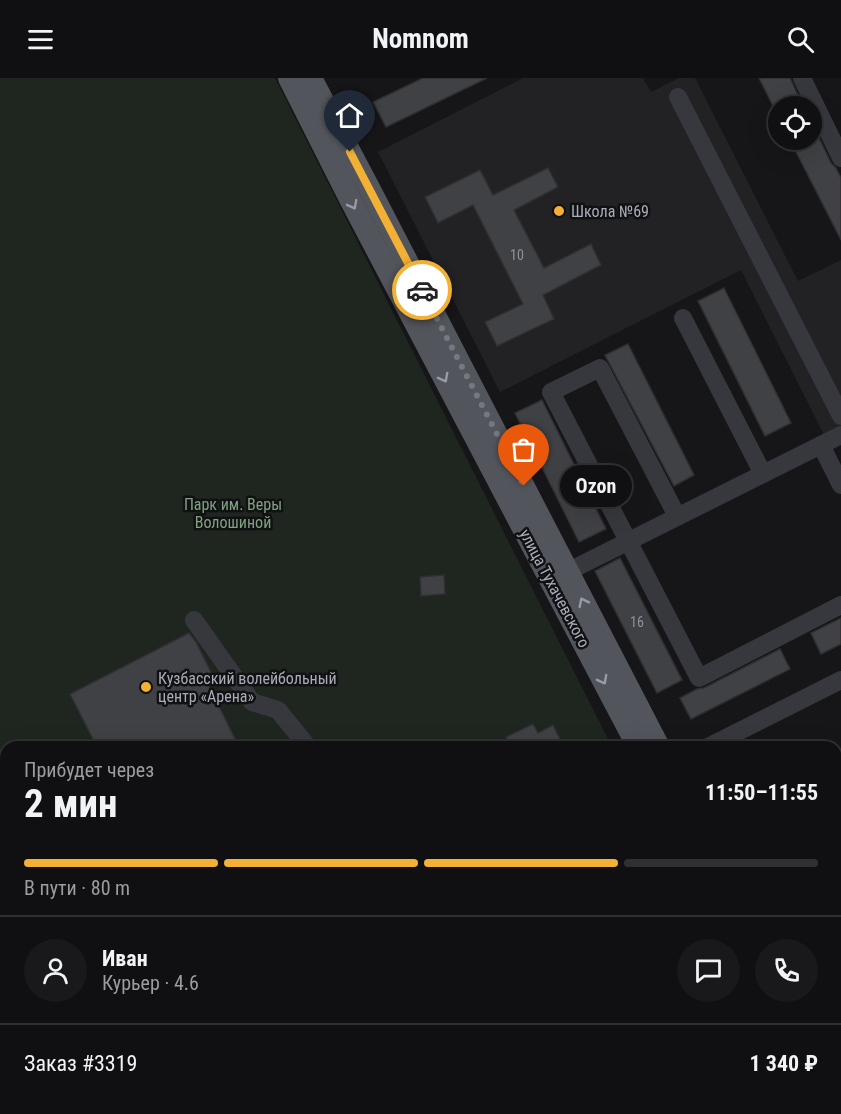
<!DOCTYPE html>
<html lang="ru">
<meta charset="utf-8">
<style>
body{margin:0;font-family:"Roboto Condensed",sans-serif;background:#19191b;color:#f1f3f6;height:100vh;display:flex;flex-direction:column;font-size:22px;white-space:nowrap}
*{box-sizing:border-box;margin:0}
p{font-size:20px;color:#9c9d9f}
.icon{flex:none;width:33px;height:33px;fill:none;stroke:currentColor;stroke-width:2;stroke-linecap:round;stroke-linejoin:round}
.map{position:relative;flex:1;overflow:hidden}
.panel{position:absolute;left:0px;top:663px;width:842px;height:374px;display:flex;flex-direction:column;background:#101012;border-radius:18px 18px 0 0;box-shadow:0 6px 24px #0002,0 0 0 2px #303032}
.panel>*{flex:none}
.tools{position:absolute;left:768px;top:18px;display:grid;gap:12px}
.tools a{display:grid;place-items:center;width:54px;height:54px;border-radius:50%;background:#101012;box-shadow:0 6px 24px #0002,0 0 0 2px #303032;font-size:30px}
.pin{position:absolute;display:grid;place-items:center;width:51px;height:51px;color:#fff;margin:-62px -26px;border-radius:50% 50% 50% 0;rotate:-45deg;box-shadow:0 0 6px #0007}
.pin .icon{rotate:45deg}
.courier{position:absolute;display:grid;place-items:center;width:60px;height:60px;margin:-30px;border:4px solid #f2b134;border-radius:50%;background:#fff;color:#222;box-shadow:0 2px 8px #0007}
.bubble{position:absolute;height:42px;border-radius:21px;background:#101012;box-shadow:0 6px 24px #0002,0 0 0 2px #303032;font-size:20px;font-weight:700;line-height:42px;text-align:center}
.headline em{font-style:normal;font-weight:700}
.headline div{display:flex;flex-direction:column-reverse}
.headline{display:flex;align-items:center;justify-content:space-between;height:102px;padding:0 24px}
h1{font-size:39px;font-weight:700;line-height:45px}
.bar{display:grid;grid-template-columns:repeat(4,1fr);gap:9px 6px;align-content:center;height:72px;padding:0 24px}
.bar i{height:8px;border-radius:4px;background:#303032}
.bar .on{background:#f2b134}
.bar p{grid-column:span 4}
.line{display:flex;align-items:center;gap:15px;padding:0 24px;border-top:2px solid #303032}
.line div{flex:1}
.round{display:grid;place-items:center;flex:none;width:63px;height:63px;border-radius:32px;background:#19191b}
header{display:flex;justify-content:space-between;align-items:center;height:78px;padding:0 24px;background:#101012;font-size:27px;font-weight:700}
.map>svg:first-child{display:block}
</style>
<header><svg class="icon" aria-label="menu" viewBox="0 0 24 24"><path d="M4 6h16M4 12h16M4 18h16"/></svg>Nomnom<svg class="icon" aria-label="search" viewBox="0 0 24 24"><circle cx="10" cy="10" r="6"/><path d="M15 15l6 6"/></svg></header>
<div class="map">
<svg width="841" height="1036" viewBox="0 0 841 1036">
<rect width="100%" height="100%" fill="#161618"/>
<!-- built -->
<polygon fill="#222225" points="523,0 643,0 651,14 679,0 695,0 798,203 841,182 841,348 824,357 741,192 500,314 378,74"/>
<!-- green -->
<polygon fill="#1e261f" points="0,0 275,0 612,669 6,669 6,989 0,992"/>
<!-- building -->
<g fill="#404145" stroke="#303034" stroke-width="1.5">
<polygon points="423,0 487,0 386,49 373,24"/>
<polygon points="759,0 790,0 803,28 773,28"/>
<polygon points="812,45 831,85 836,90 841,100 841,162 790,62 812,62"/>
<polygon points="548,90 558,109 514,132 544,190 591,166 601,187 543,217 554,241 497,268 485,244 523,226 473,127 438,145 425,119 480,92 493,117"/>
<polygon points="724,210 791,345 765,358 698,223"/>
<polygon points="628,266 694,397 674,408 605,277"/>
<polygon points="542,322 606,451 579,464 515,335"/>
<polygon points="620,480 682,602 657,615 595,493"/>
<polygon points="444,497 445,516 421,518 420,499"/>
<polygon points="841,540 841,566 821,576 811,555"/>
<polygon points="189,555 196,564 213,598 206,602 237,665 229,669 108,669 104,661 95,665 70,616"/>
<polygon points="780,571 790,591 691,641 680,620 697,611 704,610"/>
<polygon points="533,646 538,655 553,647 561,663 548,669 511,669 506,659"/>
</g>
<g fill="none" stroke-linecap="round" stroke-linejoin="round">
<!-- minor -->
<g stroke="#37383d" stroke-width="18">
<polyline points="802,0 841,80"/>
<polyline points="678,19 841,338"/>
<polyline points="683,240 763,396"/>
<polyline points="821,367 841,357"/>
<polyline points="677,438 600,290 551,314 699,600 841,527"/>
<polyline points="557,499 821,367 841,407"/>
<polyline points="194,542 252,624 278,632 308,669"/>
<polyline points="708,669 841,602"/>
<polyline points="0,1024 6,1021"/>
<polyline points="215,1030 217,1036"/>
<polyline points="484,1030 487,1036"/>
</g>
<!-- major -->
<g stroke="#53555c" stroke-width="22">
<polyline points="289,0 350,121 638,669"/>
<polyline points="311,0 369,110 659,669"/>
<polyline points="836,1015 841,1026"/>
<polyline points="823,1030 826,1036"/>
</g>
</g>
<!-- one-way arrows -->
<defs><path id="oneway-chevron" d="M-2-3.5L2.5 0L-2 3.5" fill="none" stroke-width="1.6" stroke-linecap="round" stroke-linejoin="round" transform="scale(1.5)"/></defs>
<g stroke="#979ba6">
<use href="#oneway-chevron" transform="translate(353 127) rotate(62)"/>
<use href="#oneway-chevron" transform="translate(444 300) rotate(62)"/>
<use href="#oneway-chevron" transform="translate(583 524) rotate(-117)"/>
<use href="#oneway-chevron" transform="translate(603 602) rotate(62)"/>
</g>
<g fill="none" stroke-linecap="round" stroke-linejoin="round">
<!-- done -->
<polyline stroke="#757880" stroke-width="6" stroke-dasharray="0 10.8" points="422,212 524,408"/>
<!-- route -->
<polyline stroke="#f2b134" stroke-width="8" points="350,74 422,212"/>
</g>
<!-- markers -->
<g fill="#f2b134" stroke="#111113" stroke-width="2">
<circle cx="559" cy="133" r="6"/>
<circle cx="146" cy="609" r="6"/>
</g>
<g text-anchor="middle" stroke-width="5" stroke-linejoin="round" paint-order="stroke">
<!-- number labels -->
<g font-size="14" fill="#8e929b">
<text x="517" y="182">10</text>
<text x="637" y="549">16</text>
</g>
<!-- poi labels -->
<g font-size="16" fill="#a8adb8" stroke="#111113" text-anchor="start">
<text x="571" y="139">Школа №69</text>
<text x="158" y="606">Кузбасский волейбольный<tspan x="158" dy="18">центр «Арена»</tspan></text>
</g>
<!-- park labels -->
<g font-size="16" fill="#7fa381" stroke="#111113">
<text x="233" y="432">Парк им. Веры<tspan x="233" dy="18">Волошиной</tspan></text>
</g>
<!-- street labels -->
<g font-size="16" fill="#a8adb8" stroke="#111113">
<text transform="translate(555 510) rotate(62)" y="6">улица Тухачевского</text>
</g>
</g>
</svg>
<div class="tools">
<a><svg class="icon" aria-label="locate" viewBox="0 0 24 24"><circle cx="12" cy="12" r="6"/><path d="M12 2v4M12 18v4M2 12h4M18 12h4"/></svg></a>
</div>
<div class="pin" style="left:524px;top:408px;background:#ea580c"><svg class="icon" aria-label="bag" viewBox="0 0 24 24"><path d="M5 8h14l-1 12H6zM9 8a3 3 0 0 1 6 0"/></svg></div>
<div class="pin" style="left:350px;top:74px;background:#1f2937"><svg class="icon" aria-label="home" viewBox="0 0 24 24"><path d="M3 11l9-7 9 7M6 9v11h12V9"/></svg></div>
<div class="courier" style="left:422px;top:212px"><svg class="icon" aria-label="car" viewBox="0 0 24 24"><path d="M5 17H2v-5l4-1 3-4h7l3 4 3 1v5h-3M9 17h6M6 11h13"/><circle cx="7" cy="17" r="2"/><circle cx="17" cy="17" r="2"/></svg></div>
<div class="bubble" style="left:560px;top:387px;width:72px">Ozon</div>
<section class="panel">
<div class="headline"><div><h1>2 мин</h1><p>Прибудет через</p></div><em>11:50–11:55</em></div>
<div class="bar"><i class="on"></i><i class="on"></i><i class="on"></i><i></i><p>В пути · 80 m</p></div>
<div class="line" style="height:108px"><a class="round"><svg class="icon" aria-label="person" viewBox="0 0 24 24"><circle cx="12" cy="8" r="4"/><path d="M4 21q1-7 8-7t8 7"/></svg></a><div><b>Иван</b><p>Курьер · 4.6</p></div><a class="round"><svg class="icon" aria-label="chat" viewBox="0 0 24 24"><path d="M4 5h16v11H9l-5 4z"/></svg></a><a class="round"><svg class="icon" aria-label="phone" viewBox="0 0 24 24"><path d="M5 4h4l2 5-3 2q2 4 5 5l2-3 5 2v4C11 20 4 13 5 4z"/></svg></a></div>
<div class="line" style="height:78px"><div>Заказ #3319</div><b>1 340 ₽</b></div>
</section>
</div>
